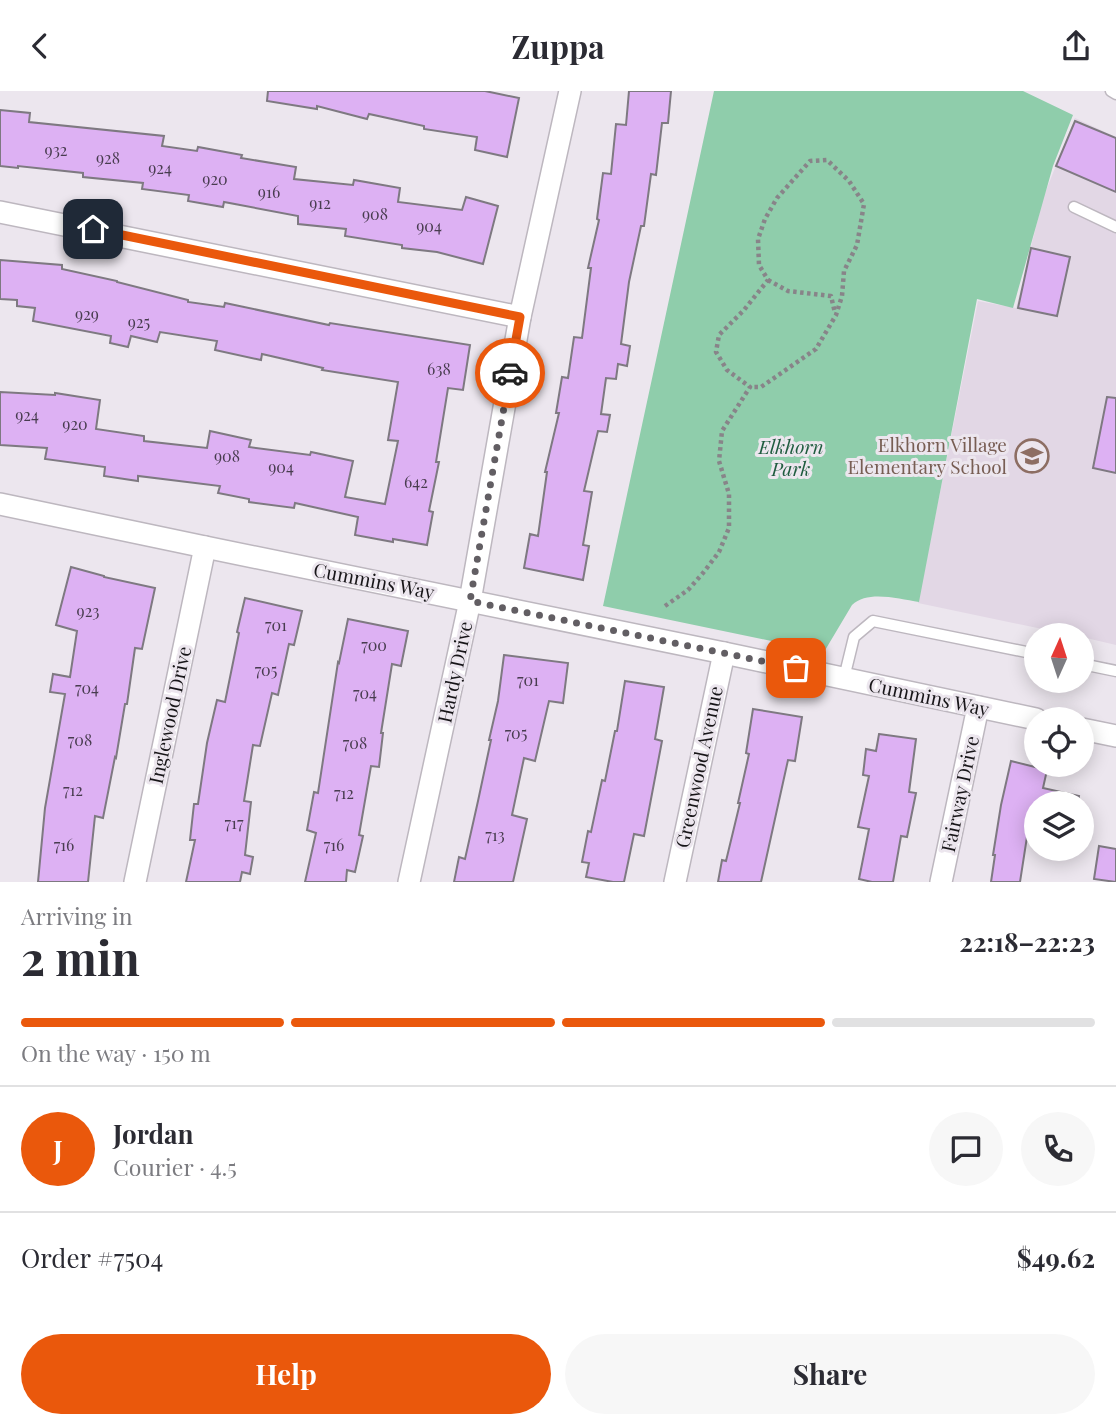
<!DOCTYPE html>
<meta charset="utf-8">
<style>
body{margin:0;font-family:"Playfair Display",serif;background:#f7f7f7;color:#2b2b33;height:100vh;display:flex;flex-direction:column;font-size:26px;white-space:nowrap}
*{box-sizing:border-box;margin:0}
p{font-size:23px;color:#7c7c81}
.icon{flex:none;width:38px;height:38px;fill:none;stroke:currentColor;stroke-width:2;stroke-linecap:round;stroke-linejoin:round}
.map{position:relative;height:791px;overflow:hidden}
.panel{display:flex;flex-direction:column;background:#fff;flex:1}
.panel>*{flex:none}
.needle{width:46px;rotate:3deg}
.tools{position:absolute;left:1024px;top:532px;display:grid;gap:14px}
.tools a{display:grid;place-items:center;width:70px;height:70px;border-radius:50%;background:#fff;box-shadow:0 4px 18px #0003;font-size:35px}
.pin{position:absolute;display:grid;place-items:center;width:60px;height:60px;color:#fff;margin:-30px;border-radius:14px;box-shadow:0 4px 10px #0006}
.courier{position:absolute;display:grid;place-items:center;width:70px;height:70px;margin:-35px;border:5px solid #ea580c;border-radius:50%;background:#fff;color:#222;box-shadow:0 2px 9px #0007}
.overview em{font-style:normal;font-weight:700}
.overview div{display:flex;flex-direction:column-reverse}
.overview{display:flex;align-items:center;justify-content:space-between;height:119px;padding:0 21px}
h1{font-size:46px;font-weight:700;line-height:52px}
.bar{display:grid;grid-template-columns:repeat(4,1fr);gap:10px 7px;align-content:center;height:84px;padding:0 21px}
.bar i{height:9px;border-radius:5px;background:#e1e1e2}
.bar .on{background:#ea580c}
.bar p{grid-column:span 4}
.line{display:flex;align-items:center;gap:18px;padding:0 21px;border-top:2px solid #e1e1e2}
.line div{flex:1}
.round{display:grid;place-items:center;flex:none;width:74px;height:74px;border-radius:37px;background:#f7f7f7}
.primary-button{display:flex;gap:14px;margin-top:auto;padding:14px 21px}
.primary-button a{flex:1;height:80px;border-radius:42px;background:#ea580c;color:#fff;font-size:28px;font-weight:700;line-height:80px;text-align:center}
.primary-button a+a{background:#f7f7f7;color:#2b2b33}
header{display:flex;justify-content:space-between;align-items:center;height:91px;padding:0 21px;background:#fff;font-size:32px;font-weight:700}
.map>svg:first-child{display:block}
</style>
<header><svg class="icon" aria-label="back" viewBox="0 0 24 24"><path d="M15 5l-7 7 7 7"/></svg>Zuppa<svg class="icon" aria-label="share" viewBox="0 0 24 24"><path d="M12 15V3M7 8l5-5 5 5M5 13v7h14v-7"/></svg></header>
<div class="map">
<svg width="1116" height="791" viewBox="0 0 1116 791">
<rect width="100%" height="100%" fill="#ece6ee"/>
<!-- built -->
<polygon fill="#e2d7e5" points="1075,27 1116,46 1116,554 1082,546 1082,544 1071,544 918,512 978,210 1016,217 1043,107"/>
<!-- green -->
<path fill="#8fcdab" d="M714,0H1023L1073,24L1053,75L1013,217L977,208L919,511C898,508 868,499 852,514L824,561L603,515Z"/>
<!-- building -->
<g fill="#ddb1f3" stroke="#7e7981" stroke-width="2">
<polygon points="268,0 485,0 519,7 507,66 475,59 477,46 424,38 424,35 369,23 367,28 317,15 317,18 267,10"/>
<polygon points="629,0 671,0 668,32 662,32 656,84 651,83 644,135 641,135 629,191 621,253 630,255 627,275 618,273 616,288 606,287 601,323 610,324 607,341 598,340 584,400 592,401 583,454 589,455 583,489 524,477 530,443 538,445 547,381 545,381 559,322 556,322 562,286 568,287 574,246 582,247 591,177 588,177 599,129 597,128 603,82 611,83 616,33 626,34"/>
<polygon points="0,19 30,22 29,31 164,45 162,55 197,60 198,56 242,64 241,67 296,76 294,88 353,94 354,89 400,97 398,111 462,119 466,106 498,115 483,173 437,161 402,157 402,154 345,145 346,138 298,133 298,125 224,111 223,116 188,110 189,104 142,98 143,92 83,86 83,82 18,75 18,77 0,75"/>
<polygon points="1075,30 1116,47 1116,101 1056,75"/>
<polygon points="1031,157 1070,166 1057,225 1018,217"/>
<polygon points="0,169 62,174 62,178 117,190 117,191 188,209 188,211 224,216 225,212 329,234 330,232 470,254 463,299 448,297 436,371 439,371 429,420 433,421 427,454 393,448 393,451 355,444 358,426 295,412 294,417 249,411 249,408 218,402 220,395 138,385 138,390 104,385 105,376 45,368 47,357 0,354 0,301 55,304 55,302 100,309 96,338 144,345 144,350 207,357 210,340 251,349 249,356 310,364 311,361 353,370 345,406 385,413 398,350 388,349 398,291 322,279 323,277 262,263 261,269 215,259 217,250 160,241 157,251 131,245 128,256 110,252 111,245 33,230 35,217 17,215 17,209 0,208"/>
<polygon points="1107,306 1116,307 1116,382 1093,377"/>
<polygon points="71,476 104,485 104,486 155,497 142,558 135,557 127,613 125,613 116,667 115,666 103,727 95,725 88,791 38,791 45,717 65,603 50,601 53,583 70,586 77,540 56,534"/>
<polygon points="245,507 302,520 294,554 289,553 278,604 272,602 260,655 253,654 244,710 251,711 245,764 253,766 250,783 242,781 240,791 186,791 195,749 190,749 194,713 198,713 207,652 217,609 225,611 239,542 237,541"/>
<polygon points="348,528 408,540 401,575 392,573 381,642 383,642 379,676 371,675 359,744 363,745 355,781 347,779 346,791 305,791 316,742 307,739 314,701 318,702 338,571 339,572"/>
<polygon points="504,564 568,572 563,612 549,610 535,670 524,667 512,724 527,728 513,791 454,791 459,766 465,768 478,710 491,649 489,649 498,610"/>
<polygon points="625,590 664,596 655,648 662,650 644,745 634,743 624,791 613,791 586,786 589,772 582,771 588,740 591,741 602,689 605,690 615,640 617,640"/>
<polygon points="753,618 802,626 795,670 788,669 761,791 718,791 722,769 726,770 740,712 738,712 749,663 746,662"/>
<polygon points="879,643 916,648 909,701 916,702 907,746 901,745 893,791 872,791 859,788 869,738 858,736 869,685 863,684 866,658 876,660"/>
<polygon points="1011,670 1047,679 1043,697 1079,705 1078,712 1036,712 1036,721 1031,720 1020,791 991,791 995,764 993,764 1001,714"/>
<polygon points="1099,755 1116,758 1116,791 1094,788"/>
</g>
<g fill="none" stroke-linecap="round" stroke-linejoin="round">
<defs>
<g id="service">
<polyline points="1111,0 1116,3"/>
<polyline points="1074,116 1116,136"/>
<polyline points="1082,573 1116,580"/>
<polyline points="844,587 854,546 873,530 1036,563"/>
</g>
<g id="minor">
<polyline points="0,121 520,226"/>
<polyline points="0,413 205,456 724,562 1036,628"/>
<polyline points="1082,638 1116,645"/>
<polyline points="135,791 205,456"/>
<polyline points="409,791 470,510 520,226 570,0"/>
<polyline points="675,791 724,562"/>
<polyline points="941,791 978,616"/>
</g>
</defs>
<!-- service casing -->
<use href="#service" stroke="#bdb7bf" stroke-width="13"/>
<!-- minor casing -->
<use href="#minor" stroke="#bdb7bf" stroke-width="24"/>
<!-- path -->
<g stroke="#888489" stroke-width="4.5" stroke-dasharray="3.5 3.5" stroke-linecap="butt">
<polyline points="768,189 788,200 831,205 835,222"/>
<polyline points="665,515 688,499 703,482 719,461 729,437 729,403 719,370 722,340 750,296 727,279 716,261 719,244 744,219 768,189 759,174 758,148 765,128 777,107 810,70 827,69 849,90 864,113 857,154 844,180 842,205 836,224 816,258 761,296 750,296"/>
</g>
<!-- service -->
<use href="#service" stroke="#fff" stroke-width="10"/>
<!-- minor -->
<use href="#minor" stroke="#fff" stroke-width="21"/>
</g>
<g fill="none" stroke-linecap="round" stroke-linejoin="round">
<!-- done -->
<polyline stroke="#625e63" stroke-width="7" stroke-dasharray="0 12.6" points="510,282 470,510 796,577"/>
<!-- route -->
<polyline stroke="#ea580c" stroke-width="9" points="93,138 520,226 510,282"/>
</g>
<!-- icons -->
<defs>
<symbol id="school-ring" viewBox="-11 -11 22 22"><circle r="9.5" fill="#ece6ee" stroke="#8d6e63" stroke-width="1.5"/><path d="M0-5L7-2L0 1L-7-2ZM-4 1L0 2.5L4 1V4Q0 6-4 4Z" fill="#8d6e63"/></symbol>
</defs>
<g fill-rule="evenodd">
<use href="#school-ring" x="1013" y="346" width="38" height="38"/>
</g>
<g text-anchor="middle" stroke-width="6" stroke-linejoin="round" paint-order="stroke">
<!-- number labels -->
<g font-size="16" fill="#483c4f">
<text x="56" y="65">932</text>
<text x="108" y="73">928</text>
<text x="160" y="83">924</text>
<text x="215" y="94">920</text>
<text x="269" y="107">916</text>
<text x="320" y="118">912</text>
<text x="375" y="129">908</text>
<text x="429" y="141">904</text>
<text x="87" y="229">929</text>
<text x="139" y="237">925</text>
<text x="439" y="284">638</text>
<text x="27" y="330">924</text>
<text x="75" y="339">920</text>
<text x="227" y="371">908</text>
<text x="281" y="382">904</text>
<text x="416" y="397">642</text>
<text x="88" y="526">923</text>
<text x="276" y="540">701</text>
<text x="374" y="560">700</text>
<text x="266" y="585">705</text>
<text x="528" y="595">701</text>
<text x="87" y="603">704</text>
<text x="365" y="608">704</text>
<text x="516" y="648">705</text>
<text x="80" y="655">708</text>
<text x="355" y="658">708</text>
<text x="73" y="705">712</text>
<text x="344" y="708">712</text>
<text x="234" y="738">717</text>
<text x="495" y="750">713</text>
<text x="64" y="760">716</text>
<text x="334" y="760">716</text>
</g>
<!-- education labels -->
<g font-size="19" fill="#785e54" stroke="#ece6ee" text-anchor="end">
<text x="1007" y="361">Elkhorn Village<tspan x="1007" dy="22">Elementary School</tspan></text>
</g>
<!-- park labels -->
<g font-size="19" font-style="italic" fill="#1f5c3f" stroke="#ece6ee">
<text x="791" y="363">Elkhorn<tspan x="791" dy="22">Park</tspan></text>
</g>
<!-- street labels -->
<g font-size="19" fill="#171518" stroke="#ece6ee">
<text transform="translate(374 490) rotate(11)" y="7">Cummins Way</text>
<text transform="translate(455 581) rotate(-78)" y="7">Hardy Drive</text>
<text transform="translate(929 606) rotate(12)" y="7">Cummins Way</text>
<text transform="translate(170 624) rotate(-78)" y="7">Inglewood Drive</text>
<text transform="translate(699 676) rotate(-78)" y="7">Greenwood Avenue</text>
<text transform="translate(960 703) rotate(-78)" y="7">Fairway Drive</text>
</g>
</g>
</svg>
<div class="tools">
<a><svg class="needle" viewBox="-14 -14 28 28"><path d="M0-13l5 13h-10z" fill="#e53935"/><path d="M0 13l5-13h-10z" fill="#7c7c81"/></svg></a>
<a><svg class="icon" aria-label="locate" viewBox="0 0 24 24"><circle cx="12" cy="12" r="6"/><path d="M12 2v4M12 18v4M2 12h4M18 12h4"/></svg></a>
<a><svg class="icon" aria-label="layers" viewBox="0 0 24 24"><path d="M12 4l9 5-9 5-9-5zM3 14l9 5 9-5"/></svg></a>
</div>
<div class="pin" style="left:796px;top:577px;background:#ea580c"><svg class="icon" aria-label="bag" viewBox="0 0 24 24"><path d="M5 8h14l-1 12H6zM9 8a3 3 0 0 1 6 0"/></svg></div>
<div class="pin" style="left:93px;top:138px;background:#1f2937"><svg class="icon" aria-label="home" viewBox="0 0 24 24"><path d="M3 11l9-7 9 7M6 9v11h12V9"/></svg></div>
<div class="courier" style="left:510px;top:282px"><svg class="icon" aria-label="car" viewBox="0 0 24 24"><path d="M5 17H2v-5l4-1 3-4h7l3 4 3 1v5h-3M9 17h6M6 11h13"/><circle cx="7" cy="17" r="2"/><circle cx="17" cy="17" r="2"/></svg></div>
</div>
<section class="panel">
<div class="overview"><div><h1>2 min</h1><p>Arriving in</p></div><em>22:18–22:23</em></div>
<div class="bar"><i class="on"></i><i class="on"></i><i class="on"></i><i></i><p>On the way · 150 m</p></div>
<div class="line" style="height:126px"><b class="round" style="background:#ea580c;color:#fff">J</b><div><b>Jordan</b><p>Courier · 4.5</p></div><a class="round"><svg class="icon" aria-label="chat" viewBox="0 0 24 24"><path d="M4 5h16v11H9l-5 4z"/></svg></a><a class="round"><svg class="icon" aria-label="phone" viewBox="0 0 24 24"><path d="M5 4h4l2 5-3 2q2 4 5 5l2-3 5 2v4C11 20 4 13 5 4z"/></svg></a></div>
<div class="line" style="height:91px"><div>Order #7504</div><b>$49.62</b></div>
<div class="primary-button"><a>Help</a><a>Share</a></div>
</section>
